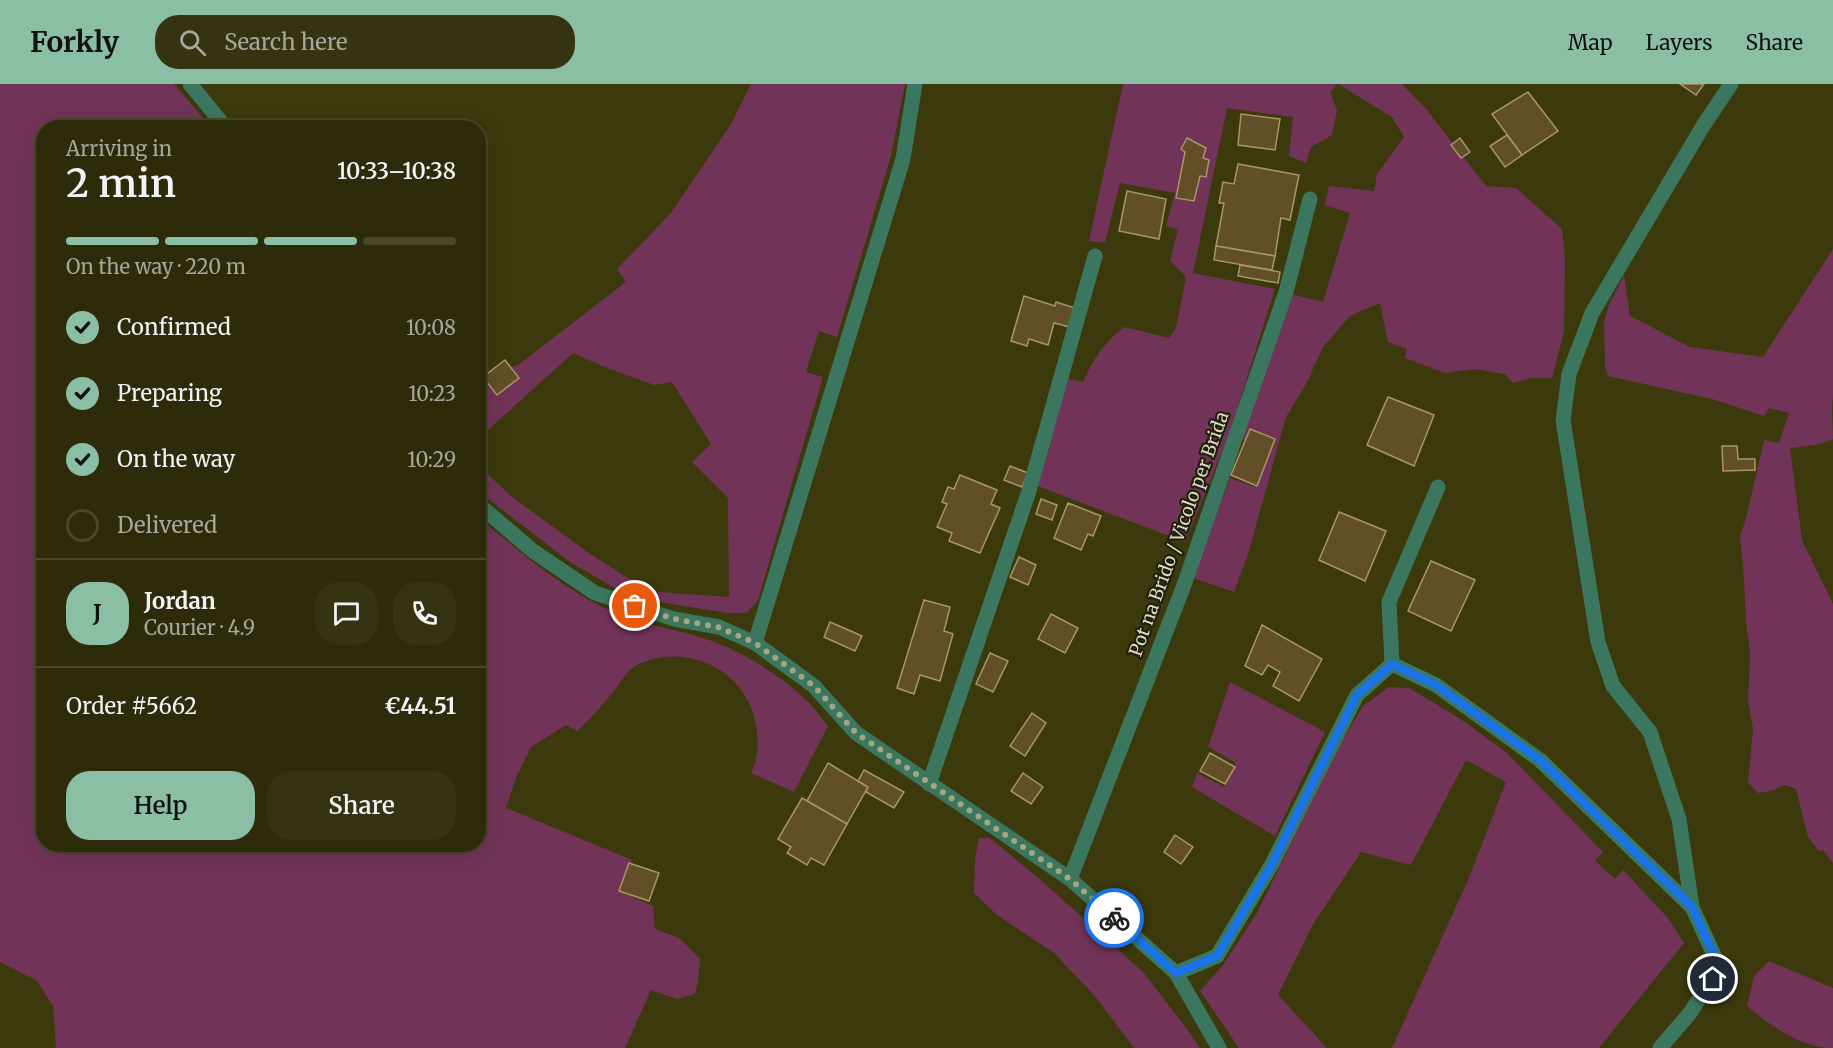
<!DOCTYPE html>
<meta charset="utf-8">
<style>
body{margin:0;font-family:Merriweather,serif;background:#353312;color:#f1f3f6;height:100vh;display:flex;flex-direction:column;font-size:22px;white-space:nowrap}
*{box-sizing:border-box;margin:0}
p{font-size:20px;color:#a7a79c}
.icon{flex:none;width:33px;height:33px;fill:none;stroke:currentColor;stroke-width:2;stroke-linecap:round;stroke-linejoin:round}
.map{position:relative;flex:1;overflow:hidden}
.panel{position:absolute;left:36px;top:36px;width:450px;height:732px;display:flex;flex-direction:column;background:#2d2b09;border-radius:24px;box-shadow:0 6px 24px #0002,0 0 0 2px #48472a}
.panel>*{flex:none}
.pin{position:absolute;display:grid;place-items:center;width:51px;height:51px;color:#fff;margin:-26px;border:3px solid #fff;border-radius:50%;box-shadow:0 2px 6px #0007}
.courier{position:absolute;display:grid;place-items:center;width:60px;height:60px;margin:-30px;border:4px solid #1a73e8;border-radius:50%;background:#fff;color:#222;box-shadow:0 2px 8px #0007}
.overview em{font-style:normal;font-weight:600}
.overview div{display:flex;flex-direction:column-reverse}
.overview{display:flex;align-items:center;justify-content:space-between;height:102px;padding:0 30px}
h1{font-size:39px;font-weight:600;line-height:45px}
.bar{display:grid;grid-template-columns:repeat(4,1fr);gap:9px 6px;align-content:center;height:72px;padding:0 30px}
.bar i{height:8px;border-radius:4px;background:#48472a}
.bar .active{background:#8abfa5}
.bar p{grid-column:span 4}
.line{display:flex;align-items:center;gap:15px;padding:0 30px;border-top:2px solid #48472a}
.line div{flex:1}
.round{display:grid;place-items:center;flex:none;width:63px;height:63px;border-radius:24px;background:#353312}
ol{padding:0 30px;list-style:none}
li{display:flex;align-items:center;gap:18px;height:66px}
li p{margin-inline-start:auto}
li .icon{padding:6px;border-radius:50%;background:#8abfa5;color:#111;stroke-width:4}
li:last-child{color:#a7a79c}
li i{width:33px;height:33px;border:3px solid #48472a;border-radius:50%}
.primary-button{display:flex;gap:12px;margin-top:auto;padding:12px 30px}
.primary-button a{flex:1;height:69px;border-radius:24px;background:#8abfa5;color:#111;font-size:24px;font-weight:600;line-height:69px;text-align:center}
.primary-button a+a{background:#353312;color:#f1f3f6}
header{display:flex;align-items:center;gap:36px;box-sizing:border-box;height:84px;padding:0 30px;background:#8abfa5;color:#111}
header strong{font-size:28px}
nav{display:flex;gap:33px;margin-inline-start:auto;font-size:21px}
.search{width:420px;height:54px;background:#353312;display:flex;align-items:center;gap:15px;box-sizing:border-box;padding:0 21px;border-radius:24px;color:#a7a79c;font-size:22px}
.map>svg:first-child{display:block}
</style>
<header>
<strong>Forkly</strong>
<div class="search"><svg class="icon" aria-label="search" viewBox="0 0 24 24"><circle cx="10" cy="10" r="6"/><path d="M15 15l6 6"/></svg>Search here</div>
<nav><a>Map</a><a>Layers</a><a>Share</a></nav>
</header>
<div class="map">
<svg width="1833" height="964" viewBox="0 0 1833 964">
<rect width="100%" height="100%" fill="#3c390c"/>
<!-- green -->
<g fill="#713458">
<path d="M0,0H174L211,43L44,44V760H478L479,434C523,470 565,508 618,530C642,540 668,544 693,551C733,562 774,586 804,614C813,622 820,633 828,642L794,708L751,689C758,676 758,663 757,649C753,589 688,555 635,582C628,586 622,596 617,603C605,618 592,634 577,647L566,641L531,663L517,691L506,724L632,776L619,807L653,822L655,845L679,854L700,875L698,898L695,910L677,915L651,906L625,964H56L53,922L37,897L0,878Z"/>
<polygon points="751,0 905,0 891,72 837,253 819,247 806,288 823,293 758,516 747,529 728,529 659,518 625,510 570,478 479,408 478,381 512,413 589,469 625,492 658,508 729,513 728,414 692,378 711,360 672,298 654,301 602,282 573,269 479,354 479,294 518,281 626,198 617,185 671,129 731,40"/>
<path d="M1123,0H1337L1330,9L1337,26L1332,51L1311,63L1306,79L1289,72L1293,33L1227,24L1193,189L1275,205L1229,351L1185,458L1035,401L1064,294L1083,298C1094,274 1103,260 1124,243L1169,254L1176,244L1186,193L1170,177L1178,145L1166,142L1175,109L1120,99L1105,159L1089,157Z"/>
<polygon points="1338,0 1402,0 1427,26 1486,102 1516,104 1562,145 1565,175 1564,248 1552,294 1530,294 1513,299 1505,290 1475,285 1445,289 1405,274 1407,265 1388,258 1380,219 1350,232 1323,263 1306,300 1286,333 1248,470 1234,508 1193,494 1230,394 1255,403 1270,364 1242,355 1291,210 1323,218 1350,129 1325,121 1329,102 1374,107 1377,90 1404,53 1392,33"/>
<path d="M1833,165V312C1831,327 1833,340 1833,355L1816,361L1790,364L1802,456L1833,520V779L1824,767L1818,766L1808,753L1796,705L1785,701L1772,707L1758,709L1748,699L1753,645L1748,616L1750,569L1746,538L1744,495L1740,452L1746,435L1764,356L1779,359L1789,329L1769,324L1764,332L1712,315L1608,292L1605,283L1604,237L1609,221L1624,191L1630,232L1690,263L1763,273Z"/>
<polygon points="1230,598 1325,648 1275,752 1192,703 1197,689 1224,703 1236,679 1208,663"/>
<polygon points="1389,603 1409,604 1459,634 1506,668 1603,768 1595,777 1615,795 1623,786 1668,834 1684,859 1599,964 1392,964 1468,796 1506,698 1466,676 1411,781 1361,768 1313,840 1278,911 1327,964 1239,964 1200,907 1223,881 1257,829 1340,660 1363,622"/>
<polygon points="979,754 990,754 1043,798 1143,888 1184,941 1200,964 1134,964 1094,911 1054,869 997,831 974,809 975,775"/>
<path d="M1769,877L1833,904V964C1801,964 1771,942 1747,922L1754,892Z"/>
</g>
<!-- building -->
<g fill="#624f27" stroke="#a9956b" stroke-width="1.5">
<polygon points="1680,0 1704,0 1696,11"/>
<polygon points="1528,8 1558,47 1522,71 1492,30"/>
<polygon points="1241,30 1280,35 1275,66 1238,61"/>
<polygon points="1507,51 1522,71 1505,83 1490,62"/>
<polygon points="1187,54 1206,64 1203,74 1209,76 1206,93 1200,92 1194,117 1176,114 1185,68 1181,65"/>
<polygon points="1460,54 1470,68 1461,74 1451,61"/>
<polygon points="1238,80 1299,91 1290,136 1281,134 1275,172 1216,162 1224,119 1219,119 1223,98 1234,100"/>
<polygon points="1127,107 1166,115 1159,155 1119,147"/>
<polygon points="1216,162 1275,172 1272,186 1214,176"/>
<polygon points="1240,181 1280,188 1278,199 1238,192"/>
<polygon points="1024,212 1055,222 1056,218 1075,224 1070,243 1054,239 1048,261 1029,255 1027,262 1011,257"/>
<polygon points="505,276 519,294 497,311 483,293"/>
<polygon points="1388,313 1434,331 1414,382 1367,361"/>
<polygon points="1250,345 1275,355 1257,402 1231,391"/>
<polygon points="1722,362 1737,362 1738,375 1755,375 1755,386 1723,387"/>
<polygon points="1010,382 1028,389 1022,403 1004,396"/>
<polygon points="960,391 997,406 991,420 1000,424 980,469 949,457 952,449 937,443 947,420 942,418 948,403 954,405"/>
<polygon points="1041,415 1057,421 1052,436 1036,430"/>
<polygon points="1068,419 1101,432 1093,452 1088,450 1081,466 1054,454"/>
<polygon points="1339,428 1386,447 1365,497 1319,476"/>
<polygon points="1019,473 1036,481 1028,501 1010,493"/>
<polygon points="1431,477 1475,496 1451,547 1408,527"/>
<polygon points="924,516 950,523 944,547 953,550 940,597 920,591 914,610 897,604"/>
<polygon points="1051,530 1078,544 1065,569 1038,555"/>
<polygon points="830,538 862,552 855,567 824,553"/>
<polygon points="1262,541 1322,575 1299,617 1273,602 1280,588 1268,581 1262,591 1245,582"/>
<polygon points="990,569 1008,577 993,608 976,600"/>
<polygon points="1032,629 1046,639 1025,672 1010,662"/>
<polygon points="1210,669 1235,683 1225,700 1200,687"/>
<polygon points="828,679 868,703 847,740 807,717"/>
<polygon points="864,686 904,708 894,724 866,708 868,703 858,697"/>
<polygon points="1023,689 1043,703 1031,720 1011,707"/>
<polygon points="802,714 847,740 824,781 811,774 807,781 787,769 791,763 778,755"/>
<polygon points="1175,751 1193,763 1181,780 1164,768"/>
<polygon points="629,779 659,789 649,817 619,807"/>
</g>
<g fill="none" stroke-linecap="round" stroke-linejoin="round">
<!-- street -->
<g stroke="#3b775f" stroke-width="15">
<polyline points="190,0 226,44"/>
<polyline points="478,420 533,467 595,509 674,535 719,543 755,559 814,602 856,649 1070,795 1176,889 1219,964"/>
<polyline points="755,559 903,75 915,0"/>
<polyline points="1392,580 1389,518 1438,403"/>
<polyline points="929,700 1029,407 1095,172"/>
<polyline points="1070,795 1184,501 1286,208 1310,115"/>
<polyline points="1176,889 1217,872 1272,780 1357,611 1392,580 1436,601 1540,676 1692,823"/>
<polyline points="1660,964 1690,929 1712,895 1714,871 1692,823 1679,735 1650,648 1613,602 1598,558 1563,336 1569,290 1592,229 1703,42 1731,0"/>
</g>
</g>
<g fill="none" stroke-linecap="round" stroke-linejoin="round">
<!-- done -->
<polyline stroke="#a5a485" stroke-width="6" stroke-dasharray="0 10.8" points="635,522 674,535 718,543 755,559 814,602 856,649 1070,795 1114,834"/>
<!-- route -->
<polyline stroke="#1a73e8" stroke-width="8" points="1114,834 1176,889 1217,872 1272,780 1357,611 1392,580 1436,601 1540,676 1692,823 1714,871 1713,895"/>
</g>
<g text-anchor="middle" stroke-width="4.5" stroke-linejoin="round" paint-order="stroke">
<!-- street labels -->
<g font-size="18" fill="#deddc6" stroke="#21200d">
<text transform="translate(1179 450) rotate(-70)" y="6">Pot na Brido / Vicolo per Brida</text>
</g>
</g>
</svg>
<div class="pin" style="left:635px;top:522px;background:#ea580c"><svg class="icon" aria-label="bag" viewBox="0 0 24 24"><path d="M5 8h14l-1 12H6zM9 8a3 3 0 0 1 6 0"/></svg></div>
<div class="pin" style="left:1713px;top:895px;background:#1f2937"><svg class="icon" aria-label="home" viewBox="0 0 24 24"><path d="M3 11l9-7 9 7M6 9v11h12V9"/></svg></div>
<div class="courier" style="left:1114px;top:834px"><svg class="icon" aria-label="bike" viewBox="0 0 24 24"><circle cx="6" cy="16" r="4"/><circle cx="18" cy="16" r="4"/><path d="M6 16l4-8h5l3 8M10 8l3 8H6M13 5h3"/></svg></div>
<section class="panel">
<div class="overview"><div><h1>2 min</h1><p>Arriving in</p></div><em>10:33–10:38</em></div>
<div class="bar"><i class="active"></i><i class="active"></i><i class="active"></i><i></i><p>On the way · 220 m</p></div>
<ol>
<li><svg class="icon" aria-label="check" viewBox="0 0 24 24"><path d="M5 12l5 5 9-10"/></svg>Confirmed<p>10:08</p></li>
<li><svg class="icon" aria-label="check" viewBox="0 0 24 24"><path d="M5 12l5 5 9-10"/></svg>Preparing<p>10:23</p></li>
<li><svg class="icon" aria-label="check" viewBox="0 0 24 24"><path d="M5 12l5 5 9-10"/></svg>On the way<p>10:29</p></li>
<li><i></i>Delivered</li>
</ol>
<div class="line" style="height:108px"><b class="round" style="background:#8abfa5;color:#111">J</b><div><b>Jordan</b><p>Courier · 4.9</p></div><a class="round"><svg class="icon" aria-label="chat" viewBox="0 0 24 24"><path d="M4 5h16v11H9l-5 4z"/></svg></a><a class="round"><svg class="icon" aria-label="phone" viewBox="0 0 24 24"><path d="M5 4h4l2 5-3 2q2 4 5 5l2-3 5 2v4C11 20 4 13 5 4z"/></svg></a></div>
<div class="line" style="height:78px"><div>Order #5662</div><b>€44.51</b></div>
<div class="primary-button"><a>Help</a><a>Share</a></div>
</section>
</div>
